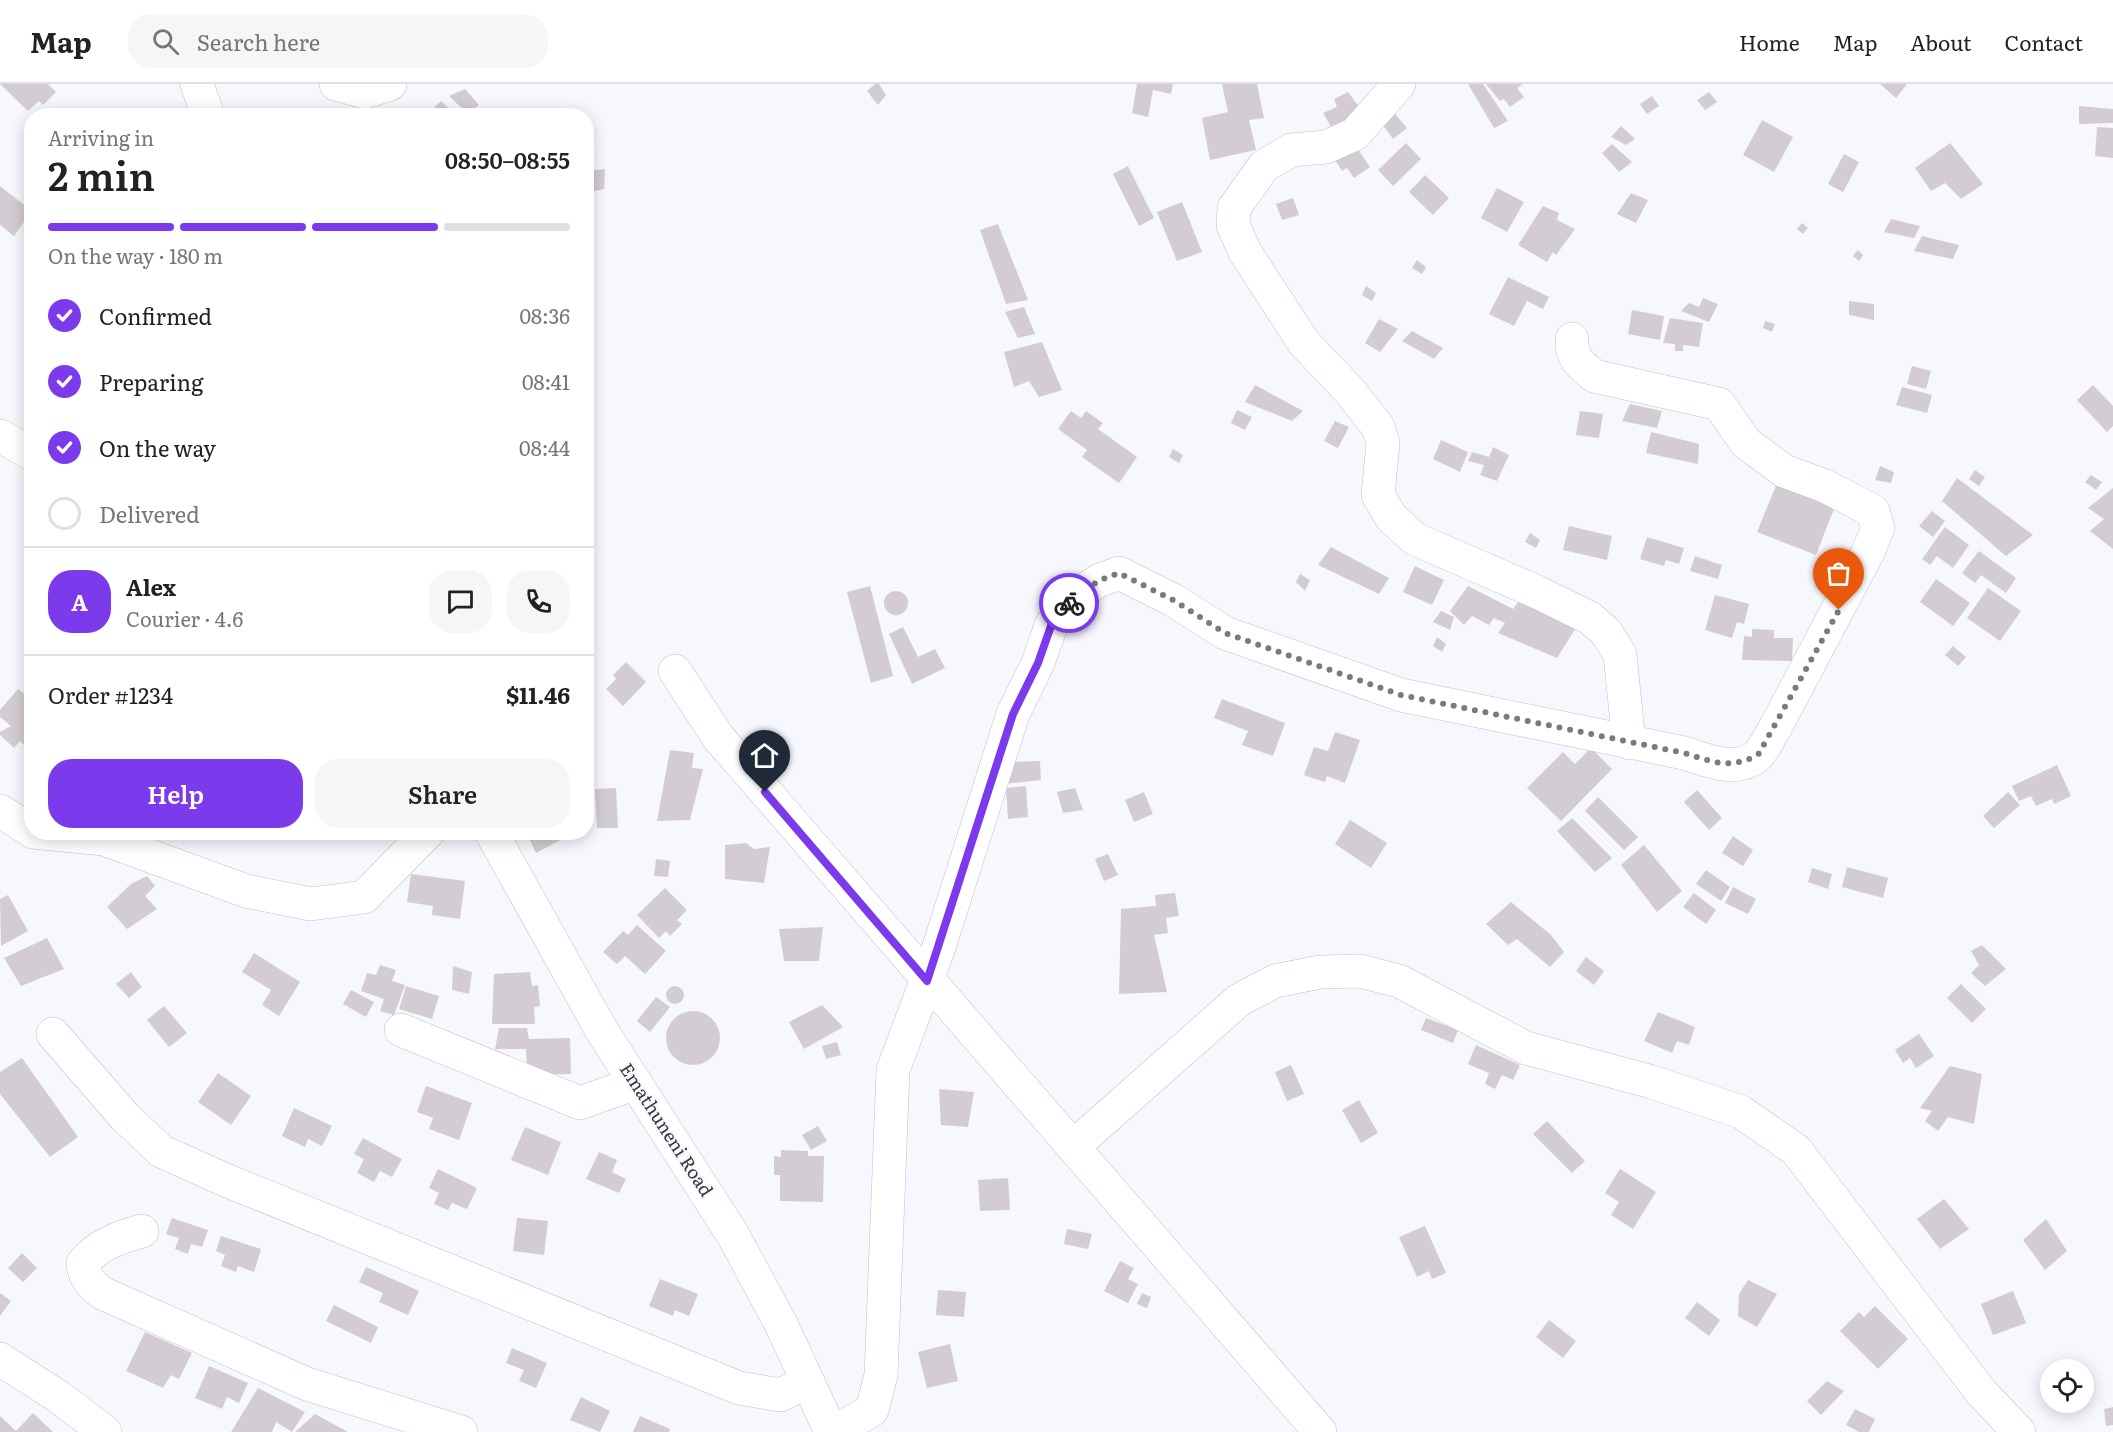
<!DOCTYPE html>
<meta charset="utf-8">
<style>
body{margin:0;font-family:Literata,serif;background:#f6f6f6;color:#222;height:100vh;display:flex;flex-direction:column;font-size:22px;white-space:nowrap}
*{box-sizing:border-box;margin:0}
p{font-size:20px;color:#767676}
.icon{flex:none;width:33px;height:33px;fill:none;stroke:currentColor;stroke-width:2;stroke-linecap:round;stroke-linejoin:round}
.map{position:relative;flex:1;overflow:hidden}
.sheet{position:absolute;left:24px;top:24px;width:570px;height:732px;display:flex;flex-direction:column;background:#fff;border-radius:24px;box-shadow:0 3px 15px #0003}
.sheet>*{flex:none}
.controls{position:absolute;left:2040px;top:1275px;display:grid;gap:12px}
.controls a{display:grid;place-items:center;width:54px;height:54px;border-radius:50%;background:#fff;box-shadow:0 3px 15px #0003;font-size:30px}
.pin{position:absolute;display:grid;place-items:center;width:51px;height:51px;color:#fff;margin:-62px -26px;border-radius:50% 50% 50% 0;rotate:-45deg;box-shadow:0 0 6px #0007}
.pin .icon{rotate:45deg}
.courier{position:absolute;display:grid;place-items:center;width:60px;height:60px;margin:-30px;border:4px solid #7c3aed;border-radius:50%;background:#fff;color:#222;box-shadow:0 2px 8px #0007}
.overview em{font-style:normal;font-weight:600}
.overview div{display:flex;flex-direction:column-reverse}
.overview{display:flex;align-items:center;justify-content:space-between;height:102px;padding:0 24px}
h1{font-size:39px;font-weight:600;line-height:45px}
.bar{display:grid;grid-template-columns:repeat(4,1fr);gap:9px 6px;align-content:center;height:72px;padding:0 24px}
.bar i{height:8px;border-radius:4px;background:#e0e0e0}
.bar .current{background:#7c3aed}
.bar p{grid-column:span 4}
.line{display:flex;align-items:center;gap:15px;padding:0 24px;border-top:2px solid #e0e0e0}
.line div{flex:1}
.round{display:grid;place-items:center;flex:none;width:63px;height:63px;border-radius:24px;background:#f6f6f6}
ol{padding:0 24px;list-style:none}
li{display:flex;align-items:center;gap:18px;height:66px}
li p{margin-inline-start:auto}
li .icon{padding:6px;border-radius:50%;background:#7c3aed;color:#fff;stroke-width:4}
li:last-child{color:#767676}
li i{width:33px;height:33px;border:3px solid #e0e0e0;border-radius:50%}
.cta{display:flex;gap:12px;margin-top:auto;padding:12px 24px}
.cta a{flex:1;height:69px;border-radius:24px;background:#7c3aed;color:#fff;font-size:24px;font-weight:600;line-height:69px;text-align:center}
.cta a+a{background:#f6f6f6;color:#222}
header{display:flex;align-items:center;gap:36px;box-sizing:border-box;height:84px;padding:0 30px;background:#fff;border-bottom:2px solid #e0e0e0}
header strong{font-size:28px}
nav{display:flex;gap:33px;margin-inline-start:auto;font-size:21px}
.search{width:420px;height:54px;background:#f6f6f6;display:flex;align-items:center;gap:15px;box-sizing:border-box;padding:0 21px;border-radius:24px;color:#767676;font-size:22px}
.map>svg:first-child{display:block}
</style>
<header>
<strong>Map</strong>
<div class="search"><svg class="icon" aria-label="search" viewBox="0 0 24 24"><circle cx="10" cy="10" r="6"/><path d="M15 15l6 6"/></svg>Search here</div>
<nav><a>Home</a><a>Map</a><a>About</a><a>Contact</a></nav>
</header>
<div class="map">
<svg width="2113" height="1348" viewBox="0 0 2113 1348">
<rect width="100%" height="100%" fill="#f6f8fe"/>
<!-- building -->
<g fill="#d4ccd3">
<polygon points="0,0 48,0 56,8 43,21 39,17 28,27"/>
<polygon points="875,0 879,0 886,11 878,21 867,7"/>
<polygon points="1137,0 1173,0 1171,10 1153,6 1148,33 1132,29"/>
<polygon points="1222,0 1257,0 1264,34 1249,36 1256,66 1210,76 1202,34 1228,28"/>
<polygon points="1468,0 1483,0 1508,37 1494,44"/>
<polygon points="1486,0 1523,0 1517,4 1524,13 1510,23 1504,15 1500,17"/>
<polygon points="1880,0 1907,0 1896,14"/>
<polygon points="465,5 479,21 468,30 449,12"/>
<polygon points="1348,8 1364,29 1333,46 1323,29 1337,23 1334,15"/>
<polygon points="1709,8 1717,18 1705,26 1697,16"/>
<polygon points="1652,12 1659,22 1647,30 1640,20"/>
<polygon points="441,17 456,32 425,32"/>
<polygon points="2079,22 2113,25 2113,39 2079,40"/>
<polygon points="1395,30 1407,44 1393,55 1382,40"/>
<polygon points="1762,36 1793,53 1774,88 1743,71"/>
<polygon points="1621,42 1635,55 1626,61 1611,53"/>
<polygon points="2097,43 2113,44 2113,74 2095,72"/>
<polygon points="586,52 595,57 586,69"/>
<polygon points="1353,58 1370,83 1354,94 1347,84 1342,87 1332,71"/>
<polygon points="1406,59 1421,75 1393,102 1378,86"/>
<polygon points="1950,59 1983,100 1961,115 1945,99 1931,107 1915,84"/>
<polygon points="1612,60 1632,78 1619,88 1602,69"/>
<polygon points="1844,70 1859,78 1843,108 1828,100"/>
<polygon points="1128,82 1154,134 1139,142 1113,90"/>
<polygon points="605,85 604,105 586,109 586,87"/>
<polygon points="1425,91 1449,114 1433,131 1409,108"/>
<polygon points="0,102 32,127 14,152 0,141"/>
<polygon points="1497,104 1524,118 1507,148 1481,134"/>
<polygon points="1631,109 1648,116 1636,139 1617,130"/>
<polygon points="1293,114 1299,131 1282,136 1276,120"/>
<polygon points="1182,118 1202,168 1177,177 1157,128"/>
<polygon points="1543,122 1559,129 1557,136 1575,145 1556,171 1553,168 1547,178 1518,161"/>
<polygon points="1891,135 1920,142 1914,154 1884,148"/>
<polygon points="1802,139 1808,144 1803,150 1797,145"/>
<polygon points="998,140 1028,216 1006,220 980,146"/>
<polygon points="1922,152 1959,161 1953,175 1914,167"/>
<polygon points="1858,166 1863,171 1859,177 1853,172"/>
<polygon points="1417,176 1426,183 1422,190 1412,184"/>
<polygon points="1508,193 1549,213 1543,225 1527,217 1514,242 1489,230"/>
<polygon points="1366,202 1376,209 1372,217 1362,211"/>
<polygon points="1703,214 1718,220 1709,238 1681,227 1689,219 1699,223"/>
<polygon points="1849,217 1874,220 1874,236 1849,231"/>
<polygon points="1024,223 1035,250 1018,254 1005,228"/>
<polygon points="1632,226 1664,232 1660,256 1628,250"/>
<polygon points="1670,234 1703,239 1699,263 1683,261 1683,267 1675,267 1675,260 1663,259"/>
<polygon points="1379,235 1398,245 1380,268 1365,259"/>
<polygon points="1765,237 1775,240 1772,248 1763,244"/>
<polygon points="1412,247 1443,264 1434,275 1402,257"/>
<polygon points="1042,258 1062,306 1039,313 1029,297 1014,303 1004,268"/>
<polygon points="1912,282 1931,287 1926,305 1907,300"/>
<polygon points="1255,301 1303,327 1292,337 1245,318"/>
<polygon points="2093,301 2113,322 2113,342 2107,348 2077,316"/>
<polygon points="1902,303 1932,311 1927,329 1896,321"/>
<polygon points="1630,320 1662,327 1657,344 1622,337"/>
<polygon points="1237,326 1252,333 1245,346 1231,339"/>
<polygon points="1071,327 1081,334 1086,327 1103,339 1098,345 1137,373 1119,399 1082,373 1087,366 1058,345"/>
<polygon points="1580,327 1603,330 1599,354 1576,351"/>
<polygon points="1335,337 1349,343 1338,364 1324,357"/>
<polygon points="1651,348 1699,360 1698,380 1646,369"/>
<polygon points="1441,356 1468,368 1460,388 1433,375"/>
<polygon points="1493,363 1509,371 1497,397 1480,391 1484,381 1468,377 1472,368 1489,373"/>
<polygon points="1173,365 1183,371 1179,379 1169,373"/>
<polygon points="1880,382 1894,388 1891,399 1875,396"/>
<polygon points="1975,386 1985,393 1979,402 1969,395"/>
<polygon points="2091,391 2102,398 2096,406 2085,398"/>
<polygon points="1957,394 2033,451 2006,472 1942,417"/>
<polygon points="1777,399 1835,422 1816,471 1757,448"/>
<polygon points="2113,404 2113,465 2090,447 2104,435 2088,424"/>
<polygon points="1932,427 1945,437 1933,453 1919,442"/>
<polygon points="1569,442 1612,452 1607,476 1563,466"/>
<polygon points="1945,443 1969,461 1953,484 1937,472 1930,481 1922,475"/>
<polygon points="1530,449 1540,456 1536,464 1525,458"/>
<polygon points="1647,453 1684,464 1679,480 1666,476 1664,482 1640,475"/>
<polygon points="1331,463 1389,494 1379,510 1318,481"/>
<polygon points="1979,467 2016,494 2006,509 1981,491 1975,499 1962,489"/>
<polygon points="1695,472 1722,481 1718,495 1690,487"/>
<polygon points="1415,482 1444,496 1432,521 1403,508"/>
<polygon points="1300,490 1310,496 1305,507 1296,498"/>
<polygon points="1936,495 1970,519 1953,542 1920,518"/>
<polygon points="870,502 893,592 871,599 847,508"/>
<polygon points="1468,502 1513,525 1519,517 1577,542 1557,574 1498,549 1505,539 1494,534 1489,541 1472,532 1464,541 1450,527"/>
<polygon points="1988,504 2021,527 2000,557 1967,534"/>
<circle cx="896" cy="519" r="12"/>
<polygon points="1715,511 1749,520 1744,540 1737,538 1732,554 1705,546"/>
<polygon points="1441,527 1454,533 1450,546 1433,538"/>
<polygon points="903,543 918,573 935,565 945,584 912,600 889,550"/>
<polygon points="1752,545 1774,546 1774,554 1793,554 1792,577 1742,576 1744,552 1752,553"/>
<polygon points="1437,553 1446,560 1442,568 1433,562"/>
<polygon points="1953,562 1966,573 1958,582 1945,571"/>
<polygon points="626,578 646,598 623,622 606,605 616,595 613,591"/>
<polygon points="18,605 32,616 32,668 20,657 14,664 0,651 0,648 11,642 0,633 0,626"/>
<polygon points="1222,615 1285,639 1273,672 1242,661 1248,647 1214,634"/>
<polygon points="1335,648 1360,656 1345,699 1327,692 1325,698 1304,691 1314,663 1328,667"/>
<polygon points="1591,664 1612,685 1561,737 1527,704 1563,668 1575,680"/>
<polygon points="670,666 694,669 692,684 703,685 690,736 657,737"/>
<polygon points="1040,677 1041,696 1003,700 1003,678"/>
<polygon points="2057,681 2071,712 2054,720 2052,715 2036,722 2031,712 2019,717 2012,702"/>
<polygon points="1026,702 1028,733 1008,735 1006,704"/>
<polygon points="616,704 618,744 597,744 595,705"/>
<polygon points="1075,704 1083,726 1063,729 1057,708"/>
<polygon points="1697,706 1722,734 1709,746 1684,718"/>
<polygon points="1144,708 1153,730 1134,738 1125,716"/>
<polygon points="2008,708 2020,721 1994,744 1983,732"/>
<polygon points="1598,713 1638,753 1624,766 1585,727"/>
<polygon points="1572,734 1612,774 1595,788 1557,747"/>
<polygon points="1350,736 1387,759 1371,784 1335,760"/>
<polygon points="531,748 575,748 536,769 527,750"/>
<polygon points="1733,752 1753,766 1743,782 1722,769"/>
<polygon points="746,759 754,765 770,763 764,799 725,795 725,761"/>
<polygon points="1644,761 1682,807 1657,828 1621,781"/>
<polygon points="1108,770 1118,791 1104,797 1095,775"/>
<polygon points="656,775 670,777 668,793 654,792"/>
<polygon points="1847,783 1888,794 1883,814 1842,803"/>
<polygon points="1812,784 1832,790 1828,805 1808,798"/>
<polygon points="1706,786 1730,803 1721,817 1696,800"/>
<polygon points="411,790 465,797 460,835 432,831 433,822 407,818"/>
<polygon points="147,792 155,802 145,812 157,825 127,845 107,823 131,800"/>
<polygon points="1733,803 1756,815 1748,830 1725,819"/>
<polygon points="665,804 687,826 677,836 682,840 670,852 666,847 659,854 637,831"/>
<polygon points="1175,809 1179,832 1166,834 1168,849 1154,851 1167,908 1119,910 1121,825 1156,822 1155,811"/>
<polygon points="1694,809 1716,826 1706,840 1683,823"/>
<polygon points="8,811 28,847 1,862 0,815"/>
<polygon points="1511,818 1551,851 1564,868 1550,883 1517,855 1508,861 1486,840"/>
<polygon points="637,841 666,867 645,890 625,872 617,880 603,868 623,847 628,851"/>
<polygon points="823,843 819,877 784,877 779,845"/>
<polygon points="47,854 64,885 21,902 4,874"/>
<polygon points="1982,861 2006,885 1985,902 1971,889 1979,881 1971,867"/>
<polygon points="254,869 300,898 279,932 262,921 271,906 242,888"/>
<polygon points="1586,873 1604,887 1594,901 1576,887"/>
<polygon points="380,881 396,886 392,897 405,901 394,931 380,927 384,915 361,907 367,889 376,891"/>
<polygon points="453,882 472,888 469,910 452,906"/>
<polygon points="131,888 142,903 129,914 116,900"/>
<polygon points="530,888 532,902 538,901 540,922 534,923 535,940 492,940 494,890"/>
<polygon points="1961,900 1986,925 1972,939 1947,914"/>
<circle cx="675" cy="911" r="9"/>
<polygon points="406,902 439,912 432,935 399,925"/>
<polygon points="351,906 374,918 366,933 343,920"/>
<polygon points="656,913 670,923 650,948 637,937"/>
<polygon points="822,921 843,943 804,965 789,938"/>
<polygon points="164,922 187,949 169,963 147,936"/>
<circle cx="693" cy="954" r="27"/>
<polygon points="1658,928 1695,943 1689,961 1677,957 1672,969 1644,957"/>
<polygon points="1426,934 1458,946 1453,959 1421,946"/>
<polygon points="499,944 527,944 529,955 570,954 571,990 527,991 526,965 495,965"/>
<polygon points="1919,950 1934,972 1916,984 1910,974 1903,979 1895,966"/>
<polygon points="837,958 841,971 826,975 822,962"/>
<polygon points="1476,961 1520,981 1513,996 1502,991 1495,1005 1485,1000 1489,989 1468,980"/>
<polygon points="22,974 78,1053 50,1073 0,1010 0,988"/>
<polygon points="1291,981 1304,1010 1287,1017 1275,988"/>
<polygon points="1950,982 1982,990 1974,1040 1948,1033 1938,1047 1925,1037 1932,1027 1920,1024"/>
<polygon points="218,989 251,1012 231,1041 198,1018"/>
<polygon points="426,1002 472,1019 459,1056 429,1045 433,1034 417,1028"/>
<polygon points="939,1005 974,1008 968,1043 941,1041"/>
<polygon points="1359,1016 1378,1049 1361,1059 1342,1026"/>
<polygon points="294,1024 332,1042 322,1062 308,1055 305,1063 282,1052"/>
<polygon points="1547,1037 1585,1077 1572,1089 1533,1050"/>
<polygon points="818,1042 827,1057 811,1066 802,1051"/>
<polygon points="525,1043 561,1058 548,1091 511,1076"/>
<polygon points="363,1054 402,1075 392,1093 380,1087 374,1098 357,1089 364,1075 354,1070"/>
<polygon points="781,1066 808,1067 808,1072 824,1072 823,1118 780,1117 780,1091 774,1091 774,1072 781,1073"/>
<polygon points="599,1068 617,1076 612,1088 626,1095 619,1109 586,1095"/>
<polygon points="438,1085 477,1104 467,1125 452,1119 448,1126 434,1120 439,1109 429,1104"/>
<polygon points="1620,1085 1656,1108 1633,1145 1611,1131 1619,1118 1605,1109"/>
<polygon points="1008,1094 1010,1126 980,1127 978,1096"/>
<polygon points="1944,1115 1969,1145 1940,1165 1917,1135"/>
<polygon points="172,1134 208,1146 202,1163 191,1160 188,1170 175,1165 179,1154 166,1150"/>
<polygon points="517,1134 548,1137 544,1171 513,1167"/>
<polygon points="2046,1135 2067,1167 2045,1186 2023,1156"/>
<polygon points="1425,1142 1446,1189 1432,1195 1429,1187 1417,1193 1399,1153"/>
<polygon points="1067,1145 1092,1150 1088,1165 1064,1160"/>
<polygon points="221,1152 261,1165 254,1188 238,1182 236,1188 221,1182 225,1171 216,1167"/>
<polygon points="22,1169 37,1184 23,1198 8,1184"/>
<polygon points="1120,1177 1134,1184 1128,1195 1138,1200 1128,1219 1104,1207"/>
<polygon points="366,1183 419,1207 408,1231 379,1218 383,1209 359,1198"/>
<polygon points="660,1195 698,1210 689,1232 675,1226 673,1232 649,1222"/>
<polygon points="1748,1196 1777,1210 1757,1243 1738,1232 1739,1210"/>
<polygon points="938,1206 966,1208 964,1233 936,1231"/>
<polygon points="2013,1207 2026,1239 1993,1251 1981,1220"/>
<polygon points="0,1209 11,1217 0,1232"/>
<polygon points="1142,1209 1151,1213 1147,1224 1137,1220"/>
<polygon points="1697,1218 1720,1236 1709,1252 1685,1234"/>
<polygon points="334,1221 378,1243 371,1259 326,1237"/>
<polygon points="1875,1222 1908,1255 1878,1285 1840,1247 1859,1228 1864,1233"/>
<polygon points="1549,1236 1576,1257 1563,1274 1536,1253"/>
<polygon points="145,1248 192,1269 179,1295 171,1291 163,1304 126,1287"/>
<polygon points="950,1260 958,1297 927,1304 918,1268"/>
<polygon points="512,1264 547,1279 536,1304 519,1297 524,1286 506,1279"/>
<polygon points="209,1282 248,1299 239,1319 227,1313 222,1325 195,1314"/>
<polygon points="1827,1297 1844,1307 1821,1331 1807,1317"/>
<polygon points="258,1304 305,1328 292,1348 276,1338 272,1348 231,1348"/>
<polygon points="581,1313 610,1327 600,1348 570,1336"/>
<polygon points="2113,1323 2113,1341 2106,1342 2104,1325"/>
<polygon points="1855,1325 1875,1335 1869,1348 1859,1348 1846,1341"/>
<polygon points="33,1329 53,1348 0,1348 0,1332 16,1347"/>
<polygon points="315,1330 348,1348 295,1348"/>
<polygon points="640,1332 670,1345 669,1348 633,1348"/>
</g>
<g fill="none" stroke-linecap="round" stroke-linejoin="round">
<defs>
<g id="minor">
<polyline points="197,0 208,32"/>
<polyline points="336,0 365,8 390,0"/>
<polyline points="1399,0 1355,50 1326,63 1291,66 1264,82 1234,124 1233,141 1245,168 1304,259 1349,306 1378,343 1383,359 1378,411 1391,433 1415,455 1537,508 1590,534 1607,549 1620,571 1629,659"/>
<polyline points="0,352 32,370"/>
<polyline points="675,587 718,653 1320,1348"/>
<polyline points="0,727 32,747"/>
<polyline points="33,748 104,755 246,807 311,820 364,813 428,748"/>
<polyline points="491,748 602,947 733,1151 781,1240 831,1348"/>
<polyline points="401,946 580,1019 636,999"/>
<polyline points="53,950 125,1033 161,1067 223,1095 739,1304 780,1311 808,1298"/>
<polyline points="1074,1062 1239,916 1275,897 1320,888 1360,887 1399,897 1526,964 1652,998 1741,1028 1796,1066 1981,1308 2019,1348"/>
<path d="M142,1147C120,1153 97,1161 83,1179C84,1193 91,1201 102,1209L307,1300L461,1348"/>
<polyline points="0,1275 59,1313 105,1348"/>
<path d="M835,1348L872,1326L881,1291L893,986L938,866L1013,630L1038,579L1051,542L1062,524L1079,510L1098,497L1119,489L1173,516L1225,549L1401,611L1684,669C1706,676 1738,690 1758,671C1765,664 1769,653 1774,646L1867,470L1878,444L1873,427L1825,402L1784,387L1746,359L1719,320L1594,292C1580,280 1571,274 1572,255"/>
</g>
</defs>
<!-- minor casing -->
<use href="#minor" stroke="#bdc1c9" stroke-width="34"/>
<!-- minor -->
<use href="#minor" stroke="#fff" stroke-width="33"/>
</g>
<g fill="none" stroke-linecap="round" stroke-linejoin="round">
<!-- done -->
<path stroke="#7a7b80" stroke-width="6" stroke-dasharray="0 10.8" d="M1069,519L1098,497L1119,489L1173,516L1225,549L1401,611L1684,669C1715,678 1728,686 1758,671L1839,526"/>
<!-- route -->
<polyline stroke="#7c3aed" stroke-width="8" points="765,708 927,897 1013,630 1038,579 1051,542 1062,524 1069,519"/>
</g>
<g text-anchor="middle" stroke-width="5" stroke-linejoin="round" paint-order="stroke">
<!-- street labels -->
<g font-size="18" fill="#37383c" stroke="#f6f8fe">
<text transform="translate(666 1046) rotate(57)" y="6">Emathuneni Road</text>
</g>
</g>
</svg>
<div class="controls">
<a><svg class="icon" aria-label="locate" viewBox="0 0 24 24"><circle cx="12" cy="12" r="6"/><path d="M12 2v4M12 18v4M2 12h4M18 12h4"/></svg></a>
</div>
<div class="pin" style="left:1839px;top:526px;background:#ea580c"><svg class="icon" aria-label="bag" viewBox="0 0 24 24"><path d="M5 8h14l-1 12H6zM9 8a3 3 0 0 1 6 0"/></svg></div>
<div class="pin" style="left:765px;top:708px;background:#1f2937"><svg class="icon" aria-label="home" viewBox="0 0 24 24"><path d="M3 11l9-7 9 7M6 9v11h12V9"/></svg></div>
<div class="courier" style="left:1069px;top:519px"><svg class="icon" aria-label="bike" viewBox="0 0 24 24"><circle cx="6" cy="16" r="4"/><circle cx="18" cy="16" r="4"/><path d="M6 16l4-8h5l3 8M10 8l3 8H6M13 5h3"/></svg></div>
<section class="sheet">
<div class="overview"><div><h1>2 min</h1><p>Arriving in</p></div><em>08:50–08:55</em></div>
<div class="bar"><i class="current"></i><i class="current"></i><i class="current"></i><i></i><p>On the way · 180 m</p></div>
<ol>
<li><svg class="icon" aria-label="check" viewBox="0 0 24 24"><path d="M5 12l5 5 9-10"/></svg>Confirmed<p>08:36</p></li>
<li><svg class="icon" aria-label="check" viewBox="0 0 24 24"><path d="M5 12l5 5 9-10"/></svg>Preparing<p>08:41</p></li>
<li><svg class="icon" aria-label="check" viewBox="0 0 24 24"><path d="M5 12l5 5 9-10"/></svg>On the way<p>08:44</p></li>
<li><i></i>Delivered</li>
</ol>
<div class="line" style="height:108px"><b class="round" style="background:#7c3aed;color:#fff">A</b><div><b>Alex</b><p>Courier · 4.6</p></div><a class="round"><svg class="icon" aria-label="chat" viewBox="0 0 24 24"><path d="M4 5h16v11H9l-5 4z"/></svg></a><a class="round"><svg class="icon" aria-label="phone" viewBox="0 0 24 24"><path d="M5 4h4l2 5-3 2q2 4 5 5l2-3 5 2v4C11 20 4 13 5 4z"/></svg></a></div>
<div class="line" style="height:78px"><div>Order #1234</div><b>$11.46</b></div>
<div class="cta"><a>Help</a><a>Share</a></div>
</section>
</div>
